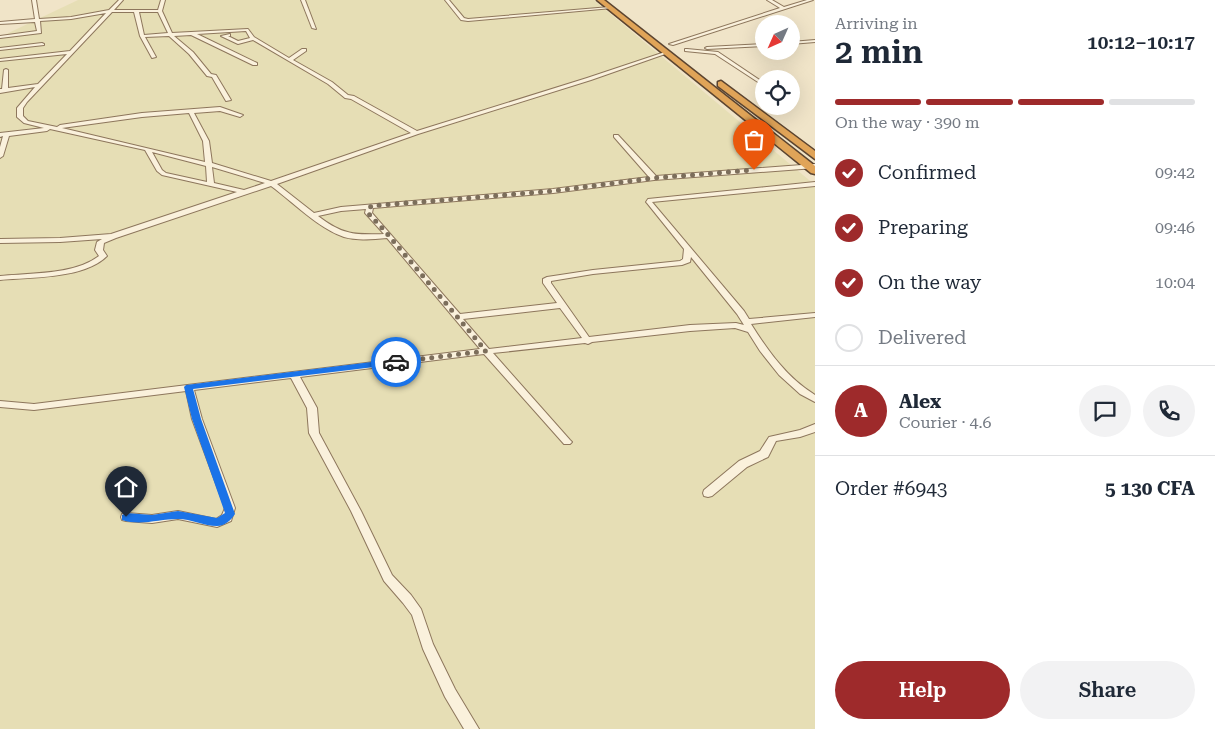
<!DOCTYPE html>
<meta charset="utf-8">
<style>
body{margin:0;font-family:"Roboto Serif",serif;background:#f2f2f3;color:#1f2937;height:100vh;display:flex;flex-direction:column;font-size:19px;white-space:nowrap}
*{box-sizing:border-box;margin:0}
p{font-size:16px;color:#747a83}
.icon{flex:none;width:28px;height:28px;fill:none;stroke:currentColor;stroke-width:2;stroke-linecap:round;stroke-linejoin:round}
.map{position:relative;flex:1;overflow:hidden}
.panel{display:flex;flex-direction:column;background:#fff;width:400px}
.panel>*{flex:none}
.needle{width:32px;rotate:225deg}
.buttons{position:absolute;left:755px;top:15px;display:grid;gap:10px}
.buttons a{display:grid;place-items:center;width:45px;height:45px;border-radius:50%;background:#fff;box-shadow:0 5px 20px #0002;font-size:25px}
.pin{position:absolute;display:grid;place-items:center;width:42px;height:42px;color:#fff;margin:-51px -21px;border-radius:50% 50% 50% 0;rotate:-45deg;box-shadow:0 0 5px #0007}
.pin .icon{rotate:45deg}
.courier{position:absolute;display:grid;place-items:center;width:50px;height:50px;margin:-25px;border:4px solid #1a73e8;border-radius:50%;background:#fff;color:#222;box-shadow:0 1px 6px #0007}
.head em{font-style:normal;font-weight:600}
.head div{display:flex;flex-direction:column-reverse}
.head{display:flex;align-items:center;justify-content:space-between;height:85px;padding:0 20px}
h1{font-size:32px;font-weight:600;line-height:38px}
.bar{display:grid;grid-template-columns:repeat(4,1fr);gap:8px 5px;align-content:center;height:60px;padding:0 20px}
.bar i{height:6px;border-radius:4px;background:#e0e1e3}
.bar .active{background:#9e2a2b}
.bar p{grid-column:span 4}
.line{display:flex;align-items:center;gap:12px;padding:0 20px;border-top:1px solid #e0e1e3}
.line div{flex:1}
.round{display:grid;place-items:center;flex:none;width:52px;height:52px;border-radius:26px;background:#f2f2f3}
ol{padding:0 20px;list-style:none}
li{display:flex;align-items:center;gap:15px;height:55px}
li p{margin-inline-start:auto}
li .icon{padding:5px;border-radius:50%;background:#9e2a2b;color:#fff;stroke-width:4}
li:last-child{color:#747a83}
li i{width:28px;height:28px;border:2px solid #e0e1e3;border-radius:50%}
.cta{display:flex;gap:10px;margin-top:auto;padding:10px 20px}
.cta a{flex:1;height:58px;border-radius:30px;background:#9e2a2b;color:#fff;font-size:20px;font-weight:600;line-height:58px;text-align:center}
.cta a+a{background:#f2f2f3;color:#1f2937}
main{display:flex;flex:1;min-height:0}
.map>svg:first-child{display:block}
</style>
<main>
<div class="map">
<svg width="815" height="729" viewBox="0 0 815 729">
<rect width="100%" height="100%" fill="#f0e4c8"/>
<!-- farmland -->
<polygon fill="#e6deb5" points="78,0 594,0 815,185 815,729 0,729 0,37"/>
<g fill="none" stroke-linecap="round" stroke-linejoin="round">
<defs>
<g id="street">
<path d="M32,0H36L39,19L71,17L109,10L119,0H123L114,10H158L161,0H165L162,11L172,33L248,29L254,37L289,58L302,49H306V51L293,60L332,82L348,95L354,96L417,131L587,78L668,51V53L591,80L418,134L277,184L314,213L341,207L553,189L649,177L614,137V135H618L656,176L815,164V168L654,180L553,193L373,208L372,213L460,314L557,303L543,283V279L547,277L593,270L680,261L683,259L684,249L647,203L646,202L648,199L815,182V186L652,202L744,311L749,319L815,313V317L751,324C768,351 787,378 815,395V402L800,394L779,375L760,351L748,332L735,328L690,331L592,342L588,344L585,343L493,353L570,440L572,442L570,444H564L484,354L300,377L317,408L319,433L361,511L392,575L411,595L421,609L433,644L455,689L479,729H464L445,697L423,649L412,615L403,603L384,581L351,511L309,433L307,408L291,378L194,390L202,419L235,508L231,521L217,527L178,519L152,523L126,521L122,520L121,517L122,514L126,513L152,515L178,511L216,519L222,515L225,508L192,419L186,391L34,410L0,407V401L34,404L480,349L387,238C373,239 358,241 344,237C318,228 293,202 271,186L116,238L104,243L103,250L107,256C84,279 31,277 0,280V276C30,273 74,275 99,256L95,250L97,242L102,239L60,242L0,243V239L60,238L111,234L237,192L162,175L157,171L145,150L50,129L47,131L9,136L3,156L0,158V147L3,136L0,137V133L44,128L24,123L17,117V108L35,87L0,93V89H2L4,70L6,69L8,70V88L38,84L67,54L0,61V59L70,51L106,13L71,19L40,21L41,33L0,38V36L37,31L35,22L0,24V22L35,19ZM112,12H134L140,36L152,58L156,57L145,37L169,36L189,54L207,76L212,77L226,101L231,100L216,75L211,74L193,52L174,36L191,35L253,65H257V63L197,34L246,31L250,38L238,41L228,36H230V34L221,36L238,44L253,40L328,84L345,98L351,99L411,133L271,181L212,163L209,141L194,113L220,111L240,117L243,115L220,107L142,113L60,125L57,127L28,121L23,116V108L27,102ZM139,12H158L168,33L144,35ZM189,113L203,141L205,162L62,128L142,117ZM152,152L206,166L207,182L166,173L162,170ZM212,167L265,183L244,190L214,183ZM366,209L365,213L384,234C354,235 343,235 318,216L341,211ZM691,257L737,314L744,325L736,323L690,325L589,337L551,283V281L593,274L682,265L690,262ZM560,308L582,338L489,349L463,319Z"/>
<polygon points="301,0 305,0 316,29 312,28"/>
<polygon points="445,0 449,0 464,18 468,19 610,7 612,8 468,21 461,20"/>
<polygon points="767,0 772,0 784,7 807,0 813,0 673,45 669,44 780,8"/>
<polygon points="815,40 815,42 791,44 791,42"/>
<polygon points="42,43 44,44 44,45 0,50 0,48"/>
<polygon points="764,44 764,46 707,49 705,48 707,47"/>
<polygon points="687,49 718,52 764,83 764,86 715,54 685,51 685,49"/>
<polygon points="815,424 815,432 800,437 776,441 768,457 747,467 712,496 708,497 704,496 703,493 704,490 739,461 760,451 769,437 800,430"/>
</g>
<g id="highway">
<polygon points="597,0 604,0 815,166 815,174 811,173"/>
<polygon points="721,81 815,151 815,159 718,86 718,82"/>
</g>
</defs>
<!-- street casing -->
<use href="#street" stroke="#8d765c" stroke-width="2"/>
<!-- highway casing -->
<use href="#highway" stroke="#5b4430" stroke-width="3"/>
<!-- street -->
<use href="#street" fill="#faf1dc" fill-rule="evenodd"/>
<!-- highway -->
<use href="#highway" fill="#e0a458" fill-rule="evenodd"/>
</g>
<!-- route -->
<path fill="#1a73e8" d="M396,359L400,362L399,364L193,389L201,419L235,514C231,520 225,526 217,526C204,526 191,519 178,519C159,519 141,526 122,520V515L126,513L152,515L178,511L217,518L225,513L192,419L184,387L186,385Z"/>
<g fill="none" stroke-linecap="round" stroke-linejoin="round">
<!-- done -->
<polyline stroke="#7c6e5b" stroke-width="5" stroke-dasharray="0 9" points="396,362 486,351 384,230 368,213 371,206 553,191 654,178 754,170"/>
</g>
</svg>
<div class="buttons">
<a><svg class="needle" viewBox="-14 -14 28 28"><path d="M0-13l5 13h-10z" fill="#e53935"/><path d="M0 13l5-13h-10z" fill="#747a83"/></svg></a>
<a><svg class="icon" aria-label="locate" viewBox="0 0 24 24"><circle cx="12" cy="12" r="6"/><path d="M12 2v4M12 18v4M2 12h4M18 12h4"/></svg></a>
</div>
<div class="pin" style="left:754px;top:170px;background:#ea580c"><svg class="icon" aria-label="bag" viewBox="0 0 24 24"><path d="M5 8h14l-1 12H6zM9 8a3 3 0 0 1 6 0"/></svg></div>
<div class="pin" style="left:126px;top:517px;background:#1f2937"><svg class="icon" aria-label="home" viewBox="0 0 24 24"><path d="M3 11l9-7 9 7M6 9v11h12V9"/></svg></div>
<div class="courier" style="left:396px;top:362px"><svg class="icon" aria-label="car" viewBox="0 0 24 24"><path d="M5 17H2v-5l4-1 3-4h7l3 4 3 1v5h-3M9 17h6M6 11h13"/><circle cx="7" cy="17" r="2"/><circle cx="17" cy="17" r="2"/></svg></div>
</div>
<section class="panel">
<div class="head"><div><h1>2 min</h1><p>Arriving in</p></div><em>10:12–10:17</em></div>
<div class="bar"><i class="active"></i><i class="active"></i><i class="active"></i><i></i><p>On the way · 390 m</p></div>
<ol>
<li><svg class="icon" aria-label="check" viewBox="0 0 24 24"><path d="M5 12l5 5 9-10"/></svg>Confirmed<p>09:42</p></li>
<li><svg class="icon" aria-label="check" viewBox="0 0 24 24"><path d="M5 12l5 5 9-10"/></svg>Preparing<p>09:46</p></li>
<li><svg class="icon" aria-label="check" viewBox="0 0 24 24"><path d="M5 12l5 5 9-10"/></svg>On the way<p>10:04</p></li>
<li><i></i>Delivered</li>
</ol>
<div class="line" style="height:90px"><b class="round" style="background:#9e2a2b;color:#fff">A</b><div><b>Alex</b><p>Courier · 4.6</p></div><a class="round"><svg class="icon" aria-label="chat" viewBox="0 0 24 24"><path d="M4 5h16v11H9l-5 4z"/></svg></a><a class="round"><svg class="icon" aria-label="phone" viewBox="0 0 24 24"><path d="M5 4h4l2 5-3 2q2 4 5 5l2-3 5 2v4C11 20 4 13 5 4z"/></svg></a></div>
<div class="line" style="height:65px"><div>Order #6943</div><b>5 130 CFA</b></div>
<div class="cta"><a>Help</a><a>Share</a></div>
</section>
</main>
